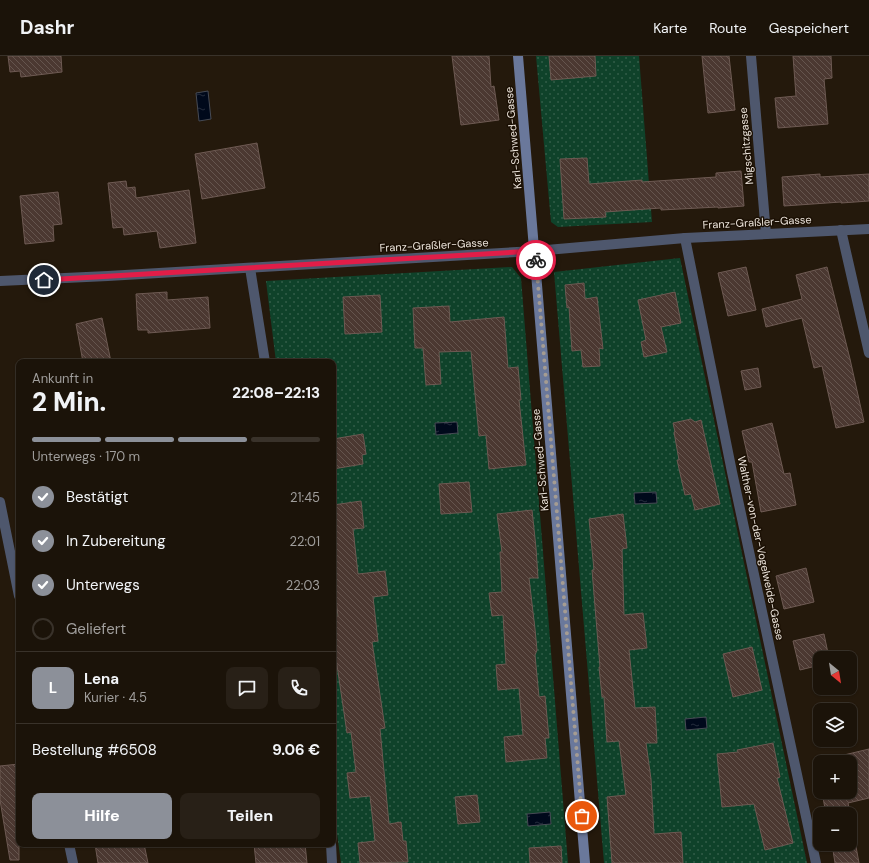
<!DOCTYPE html>
<html lang="de">
<meta charset="utf-8">
<style>
body{margin:0;font-family:"DM Sans",sans-serif;background:#282017;color:#f1f3f6;height:100vh;display:flex;flex-direction:column;font-size:15px;white-space:nowrap}
*{box-sizing:border-box;margin:0}
p{font-size:13px;color:#a09e9c}
.icon{flex:none;width:22px;height:22px;fill:none;stroke:currentColor;stroke-width:2;stroke-linecap:round;stroke-linejoin:round}
.map{position:relative;flex:1;overflow:hidden}
.drawer{position:absolute;left:16px;top:303px;width:320px;height:488px;display:flex;flex-direction:column;background:#1b1309;border-radius:8px;box-shadow:0 1px 3px #0004,0 0 0 1px #39322a}
.drawer>*{flex:none}
.needle{width:26px;rotate:150deg}
.fabs{position:absolute;left:813px;top:595px;display:grid;gap:8px}
.fabs a{display:grid;place-items:center;width:44px;height:44px;border-radius:8px;background:#1b1309;box-shadow:0 1px 3px #0004,0 0 0 1px #39322a;font-size:20px}
.pin{position:absolute;display:grid;place-items:center;width:34px;height:34px;color:#fff;margin:-17px;border:2px solid #fff;border-radius:50%;box-shadow:0 1px 4px #0007}
.courier{position:absolute;display:grid;place-items:center;width:40px;height:40px;margin:-20px;border:3px solid #e11d48;border-radius:50%;background:#fff;color:#222;box-shadow:0 1px 5px #0007}
.overview em{font-style:normal;font-weight:800}
.overview div{display:flex;flex-direction:column-reverse}
.overview{display:flex;align-items:center;justify-content:space-between;height:68px;padding:0 16px}
h1{font-size:26px;font-weight:800;line-height:30px}
.bar{display:grid;grid-template-columns:repeat(4,1fr);gap:6px 4px;align-content:center;height:48px;padding:0 16px}
.bar i{height:5px;border-radius:3px;background:#39322a}
.bar .on{background:#8c9099}
.bar p{grid-column:span 4}
.line{display:flex;align-items:center;gap:10px;padding:0 16px;border-top:1px solid #39322a}
.line div{flex:1}
.round{display:grid;place-items:center;flex:none;width:42px;height:42px;border-radius:8px;background:#282017}
ol{padding:0 16px;list-style:none}
li{display:flex;align-items:center;gap:12px;height:44px}
li p{margin-inline-start:auto}
li .icon{padding:4px;border-radius:50%;background:#8c9099;color:#fff;stroke-width:4}
li:last-child{color:#a09e9c}
li i{width:22px;height:22px;border:2px solid #39322a;border-radius:50%}
.action{display:flex;gap:8px;margin-top:auto;padding:8px 16px}
.action a{flex:1;height:46px;border-radius:8px;background:#8c9099;color:#fff;font-size:16px;font-weight:800;line-height:46px;text-align:center}
.action a+a{background:#282017;color:#f1f3f6}
header{display:flex;align-items:center;gap:24px;box-sizing:border-box;height:56px;padding:0 20px;background:#1b1309;border-bottom:1px solid #39322a}
header strong{font-size:19px}
nav{display:flex;gap:22px;margin-inline-start:auto;font-size:14px}
.map>svg:first-child{display:block}
</style>
<header>
<strong>Dashr</strong>
<nav><a>Karte</a><a>Route</a><a>Gespeichert</a></nav>
</header>
<div class="map">
<svg width="869" height="807" viewBox="0 0 869 807">
<defs>
<pattern id="grass-dots" width="8" height="8" patternUnits="userSpaceOnUse"><rect width="8" height="8" fill="#0f422a"/><path d="M2 2h.1M6 6h.1" fill="none" stroke="#325d48" stroke-width="1.8" stroke-linecap="round"/></pattern>
<pattern id="water-ripples" width="26" height="14" patternUnits="userSpaceOnUse"><rect width="26" height="14" fill="#00091b"/><path d="M2 4q2-2 4 0t4 0M15 11q2-2 4 0t4 0" fill="none" stroke="#252d3c"/></pattern>
<pattern id="building-back-hatch" width="6" height="6" patternUnits="userSpaceOnUse"><rect width="6" height="6" fill="#4b3831"/><path d="M-1 5l2 2M0 0l6 6M5-1l2 2" fill="none" stroke="#65554e"/></pattern>
</defs>
<rect width="100%" height="100%" fill="#24190c"/>
<!-- grass -->
<g fill="url(#grass-dots)">
<polygon points="536,0 639,0 652,166 558,171 551,166"/>
<polygon points="680,202 807,807 604,807 554,216"/>
<polygon points="512,211 521,222 568,807 341,807 333,748 333,306 276,306 266,225"/>
</g>
<!-- water -->
<g fill="url(#water-ripples)" stroke="#464a54">
<polygon points="208,35 211,63 199,65 196,37"/>
<polygon points="457,366 458,377 436,379 435,367"/>
<polygon points="656,436 657,447 635,448 634,437"/>
<polygon points="706,661 707,672 686,674 685,663"/>
<polygon points="550,756 551,768 528,770 527,758"/>
</g>
<!-- building -->
<g fill="url(#building-back-hatch)" stroke="#6e5a53">
<polygon points="8,0 61,0 62,16 21,21 20,15 10,16"/>
<polygon points="452,0 489,0 491,31 494,30 499,64 461,69"/>
<polygon points="549,0 595,0 596,20 551,24"/>
<polygon points="702,0 729,0 735,54 708,57"/>
<polygon points="793,0 831,0 832,22 824,23 828,68 778,72 775,42 796,40"/>
<polygon points="257,87 265,132 202,143 195,98"/>
<polygon points="587,102 589,128 642,124 642,126 716,121 716,117 741,115 744,150 718,152 718,151 661,154 661,152 605,156 606,161 564,163 560,103"/>
<polygon points="820,118 820,121 869,118 869,145 841,147 841,146 784,150 782,121"/>
<polygon points="126,125 127,132 135,131 136,142 189,134 196,187 160,192 157,175 124,179 123,171 113,172 108,127"/>
<polygon points="58,136 62,168 53,169 54,185 25,188 20,140"/>
<polygon points="746,211 756,254 728,260 718,217"/>
<polygon points="827,211 850,303 864,366 836,372 822,310 814,312 802,262 766,271 762,253 802,243 796,219"/>
<polygon points="584,227 585,243 597,241 603,293 599,292 600,310 583,311 581,294 572,295 569,251 567,252 565,229"/>
<polygon points="167,236 167,244 208,241 210,272 148,277 148,274 138,274 136,238"/>
<polygon points="675,236 681,267 661,271 667,296 644,301 641,286 646,284 638,244"/>
<polygon points="380,239 382,276 345,278 343,241"/>
<polygon points="449,250 450,266 504,261 508,312 518,311 521,344 519,344 526,409 489,413 486,379 479,380 471,295 439,296 441,328 426,329 423,292 415,292 413,252"/>
<polygon points="102,262 111,306 83,306 76,268"/>
<polygon points="758,312 761,331 745,334 741,315"/>
<polygon points="691,363 695,366 701,364 720,448 695,454 691,438 685,439 677,404 679,404 674,376 675,376 673,367"/>
<polygon points="772,367 784,418 790,417 796,449 761,456 752,406 749,406 742,375"/>
<polygon points="363,378 366,398 362,399 363,408 333,413 333,383"/>
<polygon points="469,426 472,456 441,458 439,428"/>
<polygon points="361,445 364,472 353,473 358,518 385,515 388,539 373,541 378,585 372,586 385,672 380,673 389,768 401,766 403,785 406,785 408,806 360,807 358,787 375,785 370,740 350,742 347,717 356,716 351,676 347,677 333,582 333,560 338,560 333,521 333,449"/>
<polygon points="532,454 536,492 538,522 529,522 535,573 537,594 535,599 539,641 545,640 549,682 545,682 547,702 506,706 504,681 523,679 519,632 498,634 496,609 506,608 503,559 492,560 489,537 502,536 500,496 502,496 497,458"/>
<polygon points="623,458 627,492 622,493 624,559 643,557 647,592 629,594 635,652 655,651 657,687 646,687 651,723 654,778 681,776 683,807 612,807 607,741 626,739 619,685 607,686 604,641 602,641 599,611 600,611 592,514 594,514 589,463"/>
<polygon points="806,512 814,546 784,553 776,520"/>
<polygon points="824,578 829,602 820,602 820,609 800,614 793,585"/>
<polygon points="752,591 762,634 733,641 723,598"/>
<polygon points="773,687 780,721 777,722 793,787 765,794 754,748 722,751 717,698 738,696 737,694"/>
<polygon points="869,693 869,742 848,747 859,807 835,807 832,788 850,788 850,758 826,758 822,736 850,736 850,706 820,706 820,711 819,705"/>
<polygon points="19,708 19,804 10,804 0,744 0,710"/>
<polygon points="477,739 480,766 458,768 455,741"/>
<polygon points="95,788 144,788 148,807 98,807"/>
<polygon points="254,788 305,788 307,807 256,807"/>
<polygon points="561,790 562,807 530,807 529,792"/>
</g>
<g fill="none" stroke-linecap="round" stroke-linejoin="round">
<!-- street -->
<g stroke="#4e576d" stroke-width="10">
<polyline points="751,0 766,178"/>
<polyline points="841,174 869,297"/>
<polyline points="685,182 732,416 816,807"/>
<polyline points="250,212 265,306"/>
<polyline points="0,225 108,220 535,195 685,182 869,173"/>
<polyline points="0,446 19,540"/>
<polyline points="69,788 73,807"/>
<polyline points="331,788 332,807"/>
</g>
<!-- secondary -->
<polyline stroke="#6a789b" stroke-width="10" points="518,0 585,807"/>
</g>
<g fill="none" stroke-linecap="round" stroke-linejoin="round">
<!-- done -->
<polyline stroke="#a59c92" stroke-width="4" stroke-dasharray="0 7.2" points="536,204 582,760"/>
<!-- route -->
<polyline stroke="#e11d48" stroke-width="5" points="44,224 535,195 536,204"/>
</g>
<g text-anchor="middle" stroke-width="3" stroke-linejoin="round" paint-order="stroke">
<!-- street labels -->
<g font-size="11" fill="#ebe3da" stroke="#1b1004">
<text transform="translate(513 82) rotate(-95)" y="4">Karl-Schwed-Gasse</text>
<text transform="translate(746 90) rotate(-95)" y="4">Migschitzgasse</text>
<text transform="translate(757 166) rotate(-3)" y="4">Franz-Graßler-Gasse</text>
<text transform="translate(434 189) rotate(-3)" y="4">Franz-Graßler-Gasse</text>
<text transform="translate(540 404) rotate(-95)" y="4">Karl-Schwed-Gasse</text>
<text transform="translate(761 492) rotate(78)" y="4">Walther-von-der-Vogelweide-Gasse</text>
</g>
</g>
</svg>
<div class="fabs">
<a><svg class="needle" viewBox="-14 -14 28 28"><path d="M0-13l5 13h-10z" fill="#e53935"/><path d="M0 13l5-13h-10z" fill="#a09e9c"/></svg></a>
<a><svg class="icon" aria-label="layers" viewBox="0 0 24 24"><path d="M12 4l9 5-9 5-9-5zM3 14l9 5 9-5"/></svg></a>
<a>+</a>
<a>−</a>
</div>
<div class="pin" style="left:582px;top:760px;background:#ea580c"><svg class="icon" aria-label="bag" viewBox="0 0 24 24"><path d="M5 8h14l-1 12H6zM9 8a3 3 0 0 1 6 0"/></svg></div>
<div class="pin" style="left:44px;top:224px;background:#1f2937"><svg class="icon" aria-label="home" viewBox="0 0 24 24"><path d="M3 11l9-7 9 7M6 9v11h12V9"/></svg></div>
<div class="courier" style="left:536px;top:204px"><svg class="icon" aria-label="bike" viewBox="0 0 24 24"><circle cx="6" cy="16" r="4"/><circle cx="18" cy="16" r="4"/><path d="M6 16l4-8h5l3 8M10 8l3 8H6M13 5h3"/></svg></div>
<section class="drawer">
<div class="overview"><div><h1>2 Min.</h1><p>Ankunft in</p></div><em>22:08–22:13</em></div>
<div class="bar"><i class="on"></i><i class="on"></i><i class="on"></i><i></i><p>Unterwegs · 170 m</p></div>
<ol>
<li><svg class="icon" aria-label="check" viewBox="0 0 24 24"><path d="M5 12l5 5 9-10"/></svg>Bestätigt<p>21:45</p></li>
<li><svg class="icon" aria-label="check" viewBox="0 0 24 24"><path d="M5 12l5 5 9-10"/></svg>In Zubereitung<p>22:01</p></li>
<li><svg class="icon" aria-label="check" viewBox="0 0 24 24"><path d="M5 12l5 5 9-10"/></svg>Unterwegs<p>22:03</p></li>
<li><i></i>Geliefert</li>
</ol>
<div class="line" style="height:72px"><b class="round" style="background:#8c9099;color:#fff">L</b><div><b>Lena</b><p>Kurier · 4.5</p></div><a class="round"><svg class="icon" aria-label="chat" viewBox="0 0 24 24"><path d="M4 5h16v11H9l-5 4z"/></svg></a><a class="round"><svg class="icon" aria-label="phone" viewBox="0 0 24 24"><path d="M5 4h4l2 5-3 2q2 4 5 5l2-3 5 2v4C11 20 4 13 5 4z"/></svg></a></div>
<div class="line" style="height:52px"><div>Bestellung #6508</div><b>9.06 €</b></div>
<div class="action"><a>Hilfe</a><a>Teilen</a></div>
</section>
</div>
